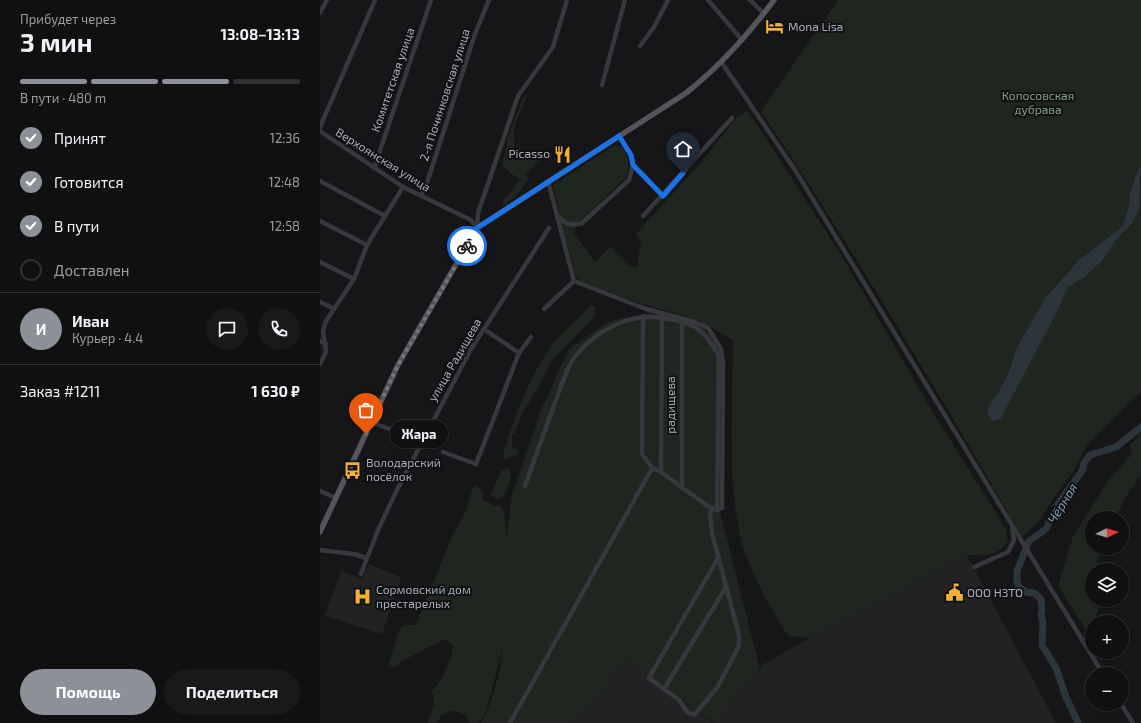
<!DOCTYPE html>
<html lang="ru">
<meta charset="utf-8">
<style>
body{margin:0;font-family:"Exo 2",sans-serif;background:#19191b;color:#f1f3f6;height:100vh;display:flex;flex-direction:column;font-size:15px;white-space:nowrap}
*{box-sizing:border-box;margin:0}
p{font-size:13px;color:#9c9d9f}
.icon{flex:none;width:22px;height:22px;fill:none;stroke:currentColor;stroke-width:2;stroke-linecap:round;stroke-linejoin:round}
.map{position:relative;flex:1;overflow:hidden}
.panel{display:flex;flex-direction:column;background:#101012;width:320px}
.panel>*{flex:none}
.needle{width:26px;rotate:85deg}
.buttons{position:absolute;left:765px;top:511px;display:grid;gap:8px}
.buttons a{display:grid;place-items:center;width:44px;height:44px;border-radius:50%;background:#101012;box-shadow:0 1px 3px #0004,0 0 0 1px #303032;font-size:20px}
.pin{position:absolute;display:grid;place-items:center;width:34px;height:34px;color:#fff;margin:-41px -17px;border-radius:50% 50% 50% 0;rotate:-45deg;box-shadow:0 0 4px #0007}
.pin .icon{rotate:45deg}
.courier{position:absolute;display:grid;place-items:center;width:40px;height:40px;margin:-20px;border:3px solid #1a73e8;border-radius:50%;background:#fff;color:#222;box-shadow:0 1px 5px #0007}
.bubble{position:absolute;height:28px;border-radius:14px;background:#101012;box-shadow:0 1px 3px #0004,0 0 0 1px #303032;font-size:13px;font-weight:700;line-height:28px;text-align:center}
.summary em{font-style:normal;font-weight:700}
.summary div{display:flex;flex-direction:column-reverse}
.summary{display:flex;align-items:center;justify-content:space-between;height:68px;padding:0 20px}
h1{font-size:26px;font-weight:700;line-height:30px}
.bar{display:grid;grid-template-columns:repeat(4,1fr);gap:6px 4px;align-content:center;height:48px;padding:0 20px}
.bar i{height:5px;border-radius:3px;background:#303032}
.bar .on{background:#8c9099}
.bar p{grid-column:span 4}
.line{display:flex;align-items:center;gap:10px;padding:0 20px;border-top:1px solid #303032}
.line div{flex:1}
.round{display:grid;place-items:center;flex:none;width:42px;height:42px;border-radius:21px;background:#19191b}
ol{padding:0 20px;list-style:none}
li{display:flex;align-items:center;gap:12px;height:44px}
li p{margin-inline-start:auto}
li .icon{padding:4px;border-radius:50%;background:#8c9099;color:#fff;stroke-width:4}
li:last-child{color:#9c9d9f}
li i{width:22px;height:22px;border:2px solid #303032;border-radius:50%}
.cta{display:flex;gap:8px;margin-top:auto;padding:8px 20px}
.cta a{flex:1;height:46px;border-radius:24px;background:#8c9099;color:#fff;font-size:16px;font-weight:700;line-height:46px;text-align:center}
.cta a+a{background:#19191b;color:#f1f3f6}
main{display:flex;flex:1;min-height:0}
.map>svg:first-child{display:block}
</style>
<main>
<section class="panel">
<div class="summary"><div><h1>3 мин</h1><p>Прибудет через</p></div><em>13:08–13:13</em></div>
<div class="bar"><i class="on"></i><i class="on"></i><i class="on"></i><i></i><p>В пути · 480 m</p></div>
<ol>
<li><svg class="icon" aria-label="check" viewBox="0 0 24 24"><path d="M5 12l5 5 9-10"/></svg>Принят<p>12:36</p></li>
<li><svg class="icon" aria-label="check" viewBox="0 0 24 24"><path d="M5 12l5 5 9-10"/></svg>Готовится<p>12:48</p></li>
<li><svg class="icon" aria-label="check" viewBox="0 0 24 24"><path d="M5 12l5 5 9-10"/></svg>В пути<p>12:58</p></li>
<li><i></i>Доставлен</li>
</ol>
<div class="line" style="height:72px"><b class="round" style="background:#8c9099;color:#fff">И</b><div><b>Иван</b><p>Курьер · 4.4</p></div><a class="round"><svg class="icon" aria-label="chat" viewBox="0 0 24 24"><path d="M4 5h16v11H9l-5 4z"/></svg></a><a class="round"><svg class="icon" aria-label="phone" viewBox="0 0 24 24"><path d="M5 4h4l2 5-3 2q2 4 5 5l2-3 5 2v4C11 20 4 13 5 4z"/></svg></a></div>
<div class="line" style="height:52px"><div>Заказ #1211</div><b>1 630 ₽</b></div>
<div class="cta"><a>Помощь</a><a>Поделиться</a></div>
</section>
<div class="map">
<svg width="821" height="723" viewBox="0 0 821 723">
<rect width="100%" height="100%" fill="#161618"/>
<!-- built -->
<g fill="#222225">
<polygon points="647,555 736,723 393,723 444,664 490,638"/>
<polygon points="49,564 81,577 62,634 5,616 21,571 43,579"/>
<polygon points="307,659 392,723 254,723"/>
</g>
<!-- green -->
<g fill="#1e261f">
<path d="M518,0H821V162L810,192L809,204L803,226L759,260L726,297L697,347L687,377L675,395L691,399L737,312L748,287L765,277L783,260L796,240L812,224L819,210V189L821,186V392L766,446L753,472L737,493L720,520L702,537C619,393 533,250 441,111Z"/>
<path d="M207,95C203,106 195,120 194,132C192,143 199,143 190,156L193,159L210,153H221L223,158L206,174L209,179L196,196L183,206L182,202L200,180L182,166L188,137L203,97Z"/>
<path d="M427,111L442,132L525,261L611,409L686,529L688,542C670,560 669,554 647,555L490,638L469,636C459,624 453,611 445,597C437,580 427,562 422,544C406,477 413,408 413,340L378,320L319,303L262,282L256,276L242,227L233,185L295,145L303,147C308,157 310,164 307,176L258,223L254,233L275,262L290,247L310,267H317L321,243L316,234L384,159L417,117Z"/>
<path d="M271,304L276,308L275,316L231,361L218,388L202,413L195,433L192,435V446L199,451L198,455L184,460V451C197,410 211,370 239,337C249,325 262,317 271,304Z"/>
<path d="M329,313C350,316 376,318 391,336C395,341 397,348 400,353V511L440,669L393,723L307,659L254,723H161C170,708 183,667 182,650L166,712L159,723H149L146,715L131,710L121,715L117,723H108L114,704L112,691C124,678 130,663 133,645L125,639L86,659L73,668L69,664L78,633L83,625H96L131,539L146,510L152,490L155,485L162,491L163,500L173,505L181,506L184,512L187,538L192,495L221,410L249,349L289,321Z"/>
<polygon points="821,434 821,476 804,499 796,518 772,518 772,548 782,548 777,559 779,570 772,570 772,600 782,600 774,622 765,628 738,586 753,536 788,481 811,455 810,445"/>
<path d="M189,467C194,478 188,488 182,498L177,499L170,495L181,471Z"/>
</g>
<!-- water -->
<polygon fill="#2c353c" points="821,162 819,210 812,224 796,240 783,260 765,277 748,287 737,312 681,418 672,421 668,415 668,408 687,377 697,347 726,297 759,260 803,226 809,204 810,192"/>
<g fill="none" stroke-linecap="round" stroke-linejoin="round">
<!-- river -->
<polyline stroke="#2c353c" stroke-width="7" points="758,723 746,697 736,668 722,645 723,623 721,615 722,609 721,599 714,593 706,592 700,588 697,582 697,571 709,541 726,529 738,504 762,471 764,463 770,455 796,447 821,427"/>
<!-- minor -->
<g stroke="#37383d" stroke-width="4.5">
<polyline points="388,0 422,40"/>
<polyline points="430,0 444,14"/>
<polyline points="0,13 7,0"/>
<polyline points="320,46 334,27 348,0"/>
<polyline points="402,63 475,170 783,674"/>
<polyline points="282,85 305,0"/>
<polyline points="0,127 55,0"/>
<polyline points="0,131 83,187 151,220 157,228"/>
<polyline points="299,136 311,155 313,165 343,196"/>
<polyline points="54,168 111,0"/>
<polyline points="0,181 65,216"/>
<polyline points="101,196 106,186 155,34 169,0"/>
<path d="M237,216C245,223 251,227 262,223L309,180L313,165"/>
<polyline points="323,216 412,118"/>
<polyline points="0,221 47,245"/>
<polyline points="157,228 158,213 198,96 233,47 247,0"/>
<polyline points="0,262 34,279"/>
<polyline points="0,302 13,308"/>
<polyline points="224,309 254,281"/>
<polyline points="323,316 322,454 333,469"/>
<polyline points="164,329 199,353"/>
<polyline points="0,341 6,344"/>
<polyline points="0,364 6,352 3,331 6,321 34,279 47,245 83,187"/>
<polyline points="51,422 102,441"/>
<polyline points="123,452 156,464 199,353 211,337"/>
<polyline points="341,472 342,318"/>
<path d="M205,486C215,457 226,428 236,400C241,386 247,367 256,355C277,330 309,313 342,318C373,322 384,328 399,356L397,510"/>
<polyline points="362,488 362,322"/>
<polyline points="0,491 16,498"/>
<polyline points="393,508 390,514 392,533 419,635 419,646 397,688 374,715 367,712 359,700 329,678 398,558"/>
<polyline points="0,550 34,554 46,558"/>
<polyline points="654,567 688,552 694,540 692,528"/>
<polyline points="41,574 58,530 77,490 151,349 229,228"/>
<polyline points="344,689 406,587"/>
<polyline points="801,704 813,723"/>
<polyline points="190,723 331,470 335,469 341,472 389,507 397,510 402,508 403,361 401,349 388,328 375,322 326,309 254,281 228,181"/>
</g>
<!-- major -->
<path stroke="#53555c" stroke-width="5.5" d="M0,532L78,365L157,228L366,93C400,66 428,35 454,0"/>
</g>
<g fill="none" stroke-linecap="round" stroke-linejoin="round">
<!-- done -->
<polyline stroke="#757880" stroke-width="4" stroke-dasharray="0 7.2" points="46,434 78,365 147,246"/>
<!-- route -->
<polyline stroke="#1a73e8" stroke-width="5" points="147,246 157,228 299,136 311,155 313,165 343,196 363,173"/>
</g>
<!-- icons -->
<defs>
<symbol id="hotel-bare" viewBox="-9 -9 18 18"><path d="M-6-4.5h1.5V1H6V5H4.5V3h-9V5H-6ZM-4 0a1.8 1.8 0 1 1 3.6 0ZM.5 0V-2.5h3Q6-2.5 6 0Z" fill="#f2b134" stroke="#111113" stroke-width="2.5" paint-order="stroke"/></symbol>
<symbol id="restaurant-bare" viewBox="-9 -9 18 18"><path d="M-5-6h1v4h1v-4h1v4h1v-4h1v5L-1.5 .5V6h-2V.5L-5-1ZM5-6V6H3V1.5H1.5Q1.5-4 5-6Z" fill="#f2b134" stroke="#111113" stroke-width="2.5" paint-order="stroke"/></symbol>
<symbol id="bus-bare" viewBox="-9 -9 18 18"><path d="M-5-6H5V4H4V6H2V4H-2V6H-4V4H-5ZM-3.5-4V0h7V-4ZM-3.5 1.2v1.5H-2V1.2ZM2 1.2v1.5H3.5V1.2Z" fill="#f2b134" stroke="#111113" stroke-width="2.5" paint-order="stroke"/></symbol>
<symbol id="civic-bare" viewBox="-9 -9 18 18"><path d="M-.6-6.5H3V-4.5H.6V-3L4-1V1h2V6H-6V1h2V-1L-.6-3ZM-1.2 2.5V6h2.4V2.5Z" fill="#f2b134" stroke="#111113" stroke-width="2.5" paint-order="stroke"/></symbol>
<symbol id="hospital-bare" viewBox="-9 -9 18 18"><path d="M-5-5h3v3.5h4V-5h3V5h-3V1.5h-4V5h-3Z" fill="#f2b134" stroke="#111113" stroke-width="2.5" paint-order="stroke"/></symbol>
</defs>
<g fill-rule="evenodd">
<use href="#hotel-bare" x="442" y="14" width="25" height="25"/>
<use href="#restaurant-bare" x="230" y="142" width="25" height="25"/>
<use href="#bus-bare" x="20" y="458" width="25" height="25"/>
<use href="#civic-bare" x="622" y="580" width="25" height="25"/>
<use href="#hospital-bare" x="30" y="584" width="25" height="25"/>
</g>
<g text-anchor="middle" stroke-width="4" stroke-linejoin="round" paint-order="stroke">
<!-- poi labels -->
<g font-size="12" fill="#a8adb8" stroke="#111113" text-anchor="start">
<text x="468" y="31">Mona Lisa</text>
<text x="230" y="158" text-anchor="end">Picasso</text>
<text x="46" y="467">Володарский<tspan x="46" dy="14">посёлок</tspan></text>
<text x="56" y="594">Сормовский дом<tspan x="56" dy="14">престарелых</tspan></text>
<text x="647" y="597">ООО НЗТО</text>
</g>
<!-- street labels -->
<g font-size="12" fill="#a8adb8" stroke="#111113">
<text transform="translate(73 80) rotate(-71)" y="4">Комитетская улица</text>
<text transform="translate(125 95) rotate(-72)" y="4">2-я Починковская улица</text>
<text transform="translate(63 160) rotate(32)" y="4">Верхоянская улица</text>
<text transform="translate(135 360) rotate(-60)" y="4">улица Радищева</text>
<text transform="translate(351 405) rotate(-90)" y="4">радищева</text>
</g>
<!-- park labels -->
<g font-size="12" fill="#7fa381" stroke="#111113">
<text x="718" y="100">Копосовская<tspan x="718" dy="14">дубрава</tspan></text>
</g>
<!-- water labels -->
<g font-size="13" font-style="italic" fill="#7f9bb3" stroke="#111113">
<text transform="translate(742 503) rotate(-58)" y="5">Чёрная</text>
</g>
</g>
</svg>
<div class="buttons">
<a><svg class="needle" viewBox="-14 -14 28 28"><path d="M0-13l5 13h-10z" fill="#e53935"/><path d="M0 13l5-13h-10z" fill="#9c9d9f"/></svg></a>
<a><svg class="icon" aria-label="layers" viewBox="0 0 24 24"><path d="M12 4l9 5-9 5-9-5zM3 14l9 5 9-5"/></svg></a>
<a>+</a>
<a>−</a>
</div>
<div class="pin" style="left:46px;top:434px;background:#ea580c"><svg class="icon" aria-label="bag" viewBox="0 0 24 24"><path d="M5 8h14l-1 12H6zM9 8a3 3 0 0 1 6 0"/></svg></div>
<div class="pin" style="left:363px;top:173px;background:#1f2937"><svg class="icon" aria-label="home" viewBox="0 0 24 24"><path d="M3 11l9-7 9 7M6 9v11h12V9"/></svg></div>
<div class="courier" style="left:147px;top:246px"><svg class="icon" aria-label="bike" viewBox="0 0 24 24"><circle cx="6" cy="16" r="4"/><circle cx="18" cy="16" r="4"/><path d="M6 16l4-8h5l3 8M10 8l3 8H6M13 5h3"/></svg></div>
<div class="bubble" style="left:70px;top:420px;width:58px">Жара</div>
</div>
</main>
